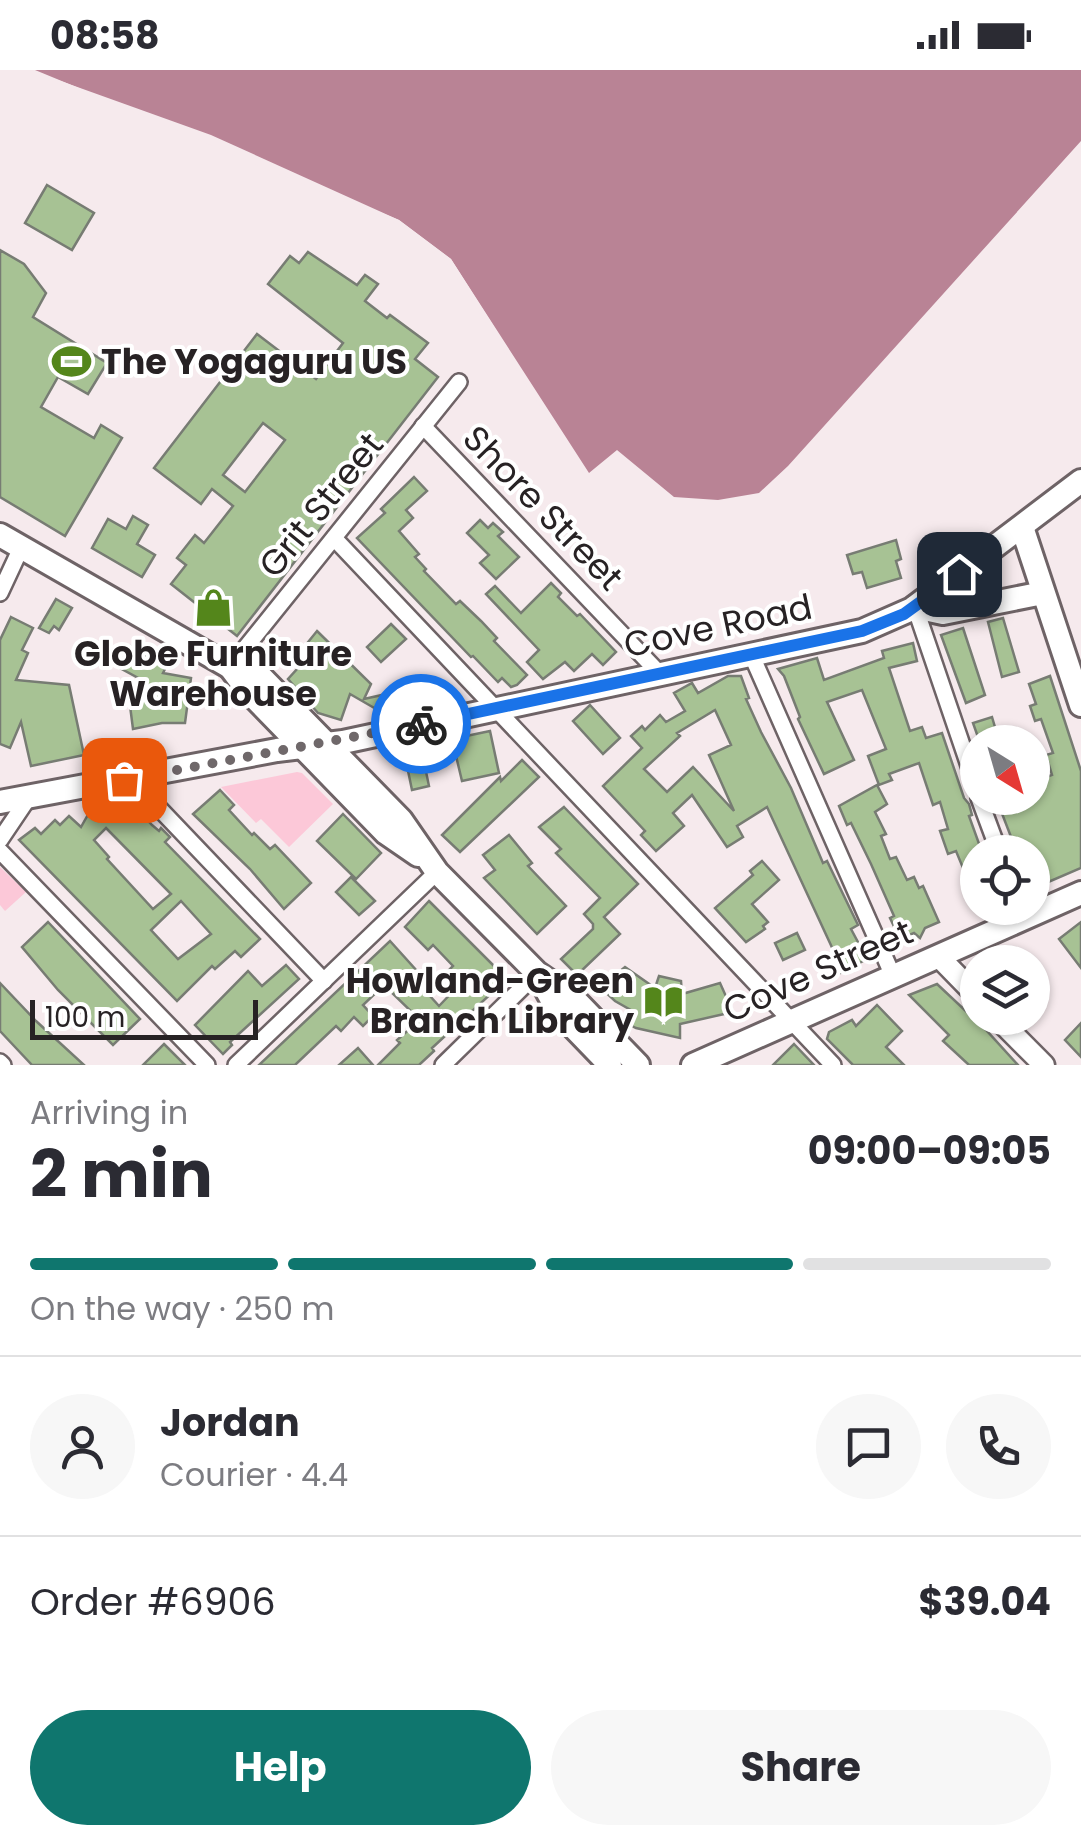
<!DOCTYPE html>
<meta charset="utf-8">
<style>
body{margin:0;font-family:Poppins,sans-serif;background:#f7f7f7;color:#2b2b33;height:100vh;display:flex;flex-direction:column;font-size:38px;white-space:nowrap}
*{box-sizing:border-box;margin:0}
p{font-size:32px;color:#7c7c81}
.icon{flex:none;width:55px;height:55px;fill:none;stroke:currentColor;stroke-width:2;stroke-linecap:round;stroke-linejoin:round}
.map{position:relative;height:995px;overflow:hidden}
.sheet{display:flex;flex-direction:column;background:#fff;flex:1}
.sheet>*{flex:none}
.needle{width:65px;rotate:143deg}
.controls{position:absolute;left:960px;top:655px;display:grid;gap:20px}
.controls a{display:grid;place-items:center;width:90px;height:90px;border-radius:50%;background:#fff;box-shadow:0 2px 8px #0004;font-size:50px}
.scale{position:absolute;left:30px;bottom:25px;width:228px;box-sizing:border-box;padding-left:10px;border:5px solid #272224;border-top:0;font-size:28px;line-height:35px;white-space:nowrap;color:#272224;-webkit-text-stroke:8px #fff;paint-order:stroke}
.pin{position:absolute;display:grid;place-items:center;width:85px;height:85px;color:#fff;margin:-42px;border-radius:20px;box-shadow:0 5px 15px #0006}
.courier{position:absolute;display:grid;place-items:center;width:100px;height:100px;margin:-50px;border:8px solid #1a73e8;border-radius:50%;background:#fff;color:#222;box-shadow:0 2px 12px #0007}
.head em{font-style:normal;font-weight:700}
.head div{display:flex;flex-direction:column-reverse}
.head{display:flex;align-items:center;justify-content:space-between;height:170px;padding:0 30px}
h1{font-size:65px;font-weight:700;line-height:75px}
.bar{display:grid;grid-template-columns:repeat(4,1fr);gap:15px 10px;align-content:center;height:120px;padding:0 30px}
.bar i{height:12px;border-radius:8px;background:#e1e1e2}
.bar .active{background:#0f766e}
.bar p{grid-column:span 4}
.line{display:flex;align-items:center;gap:25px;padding:0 30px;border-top:2px solid #e1e1e2}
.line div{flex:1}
.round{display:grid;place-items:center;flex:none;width:105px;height:105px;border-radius:52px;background:#f7f7f7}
.cta{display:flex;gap:20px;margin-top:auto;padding:20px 30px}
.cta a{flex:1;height:115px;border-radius:60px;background:#0f766e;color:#fff;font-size:40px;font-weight:700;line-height:115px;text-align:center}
.cta a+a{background:#f7f7f7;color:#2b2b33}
.status{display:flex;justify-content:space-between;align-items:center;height:70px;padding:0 50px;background:#fff;direction:ltr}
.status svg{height:28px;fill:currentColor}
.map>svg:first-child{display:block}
</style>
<div class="status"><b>08:58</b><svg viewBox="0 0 49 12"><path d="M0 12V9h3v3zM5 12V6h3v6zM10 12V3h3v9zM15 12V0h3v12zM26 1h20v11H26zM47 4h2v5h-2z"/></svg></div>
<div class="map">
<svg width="1081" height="995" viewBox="0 0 1081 995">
<rect width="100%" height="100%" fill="#f6eaed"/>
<!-- green -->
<g fill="#fcc8d8">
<polygon points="297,702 302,703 333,734 289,777 261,749 256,753 221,717"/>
<polygon points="0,797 26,822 5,841 0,835"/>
</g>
<!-- water -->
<polygon fill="#b98395" points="35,0 1081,0 1081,71 788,396 759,423 718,430 674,427 617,380 589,403 451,189 399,150"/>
<!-- pier -->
<polygon fill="#f6eaed" points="30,0 211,65 399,150 451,189 590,408 585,406 447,193 396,154 103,29 33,5"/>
<!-- building -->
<g fill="#a7c294" stroke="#777c73" stroke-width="2.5" fill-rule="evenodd">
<polygon points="47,115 94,143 72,180 25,153"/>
<polygon points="0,180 24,194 46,223 33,247 107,293 88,324 58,307 41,337 94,368 101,355 122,368 65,466 0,427"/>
<path d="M308,182L357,215L365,205L378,214L365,231L387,248L390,245L428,273L415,289L438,307L237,566L171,514L186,495L177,488L195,465L204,473L233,436L212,419L201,434L154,398L257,264L316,309L343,273L268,214L290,186L299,193ZM263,353L285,370L245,422L223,405Z"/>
<polygon points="414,407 427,421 406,440 413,448 399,461 419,484 415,487 426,499 424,501 456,534 460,531 481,551 497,568 494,571 527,605 517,615 511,617 502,608 498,612 473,586 471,587 357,468 385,443 381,439"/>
<polygon points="133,446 148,455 137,474 155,485 142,507 92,478 108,449 126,459"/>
<polygon points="480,450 488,458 493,453 503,462 498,466 519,487 496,509 480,493 489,485 467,463"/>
<polygon points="896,470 901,489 896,491 901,508 867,518 862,502 853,504 847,485"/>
<polygon points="551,513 561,523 558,527 577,546 580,544 616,582 603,595 592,584 574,601 565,592 543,609 527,592 539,580 486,524 495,516 521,543"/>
<polygon points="56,529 72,538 59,560 54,556 49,563 39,558"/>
<polygon points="11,547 33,558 22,580 28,583 16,610 69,615 84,685 31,696 21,652 10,678 0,674 0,570"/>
<polygon points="1003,548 1019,602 1002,607 988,552"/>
<polygon points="391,554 406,569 381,592 367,577"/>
<polygon points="963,558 985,625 966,633 941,565"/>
<polygon points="317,561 371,614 364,629 382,625 396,640 377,644 376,639 350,624 341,650 318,643 288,609 307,588 300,582"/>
<polygon points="913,573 917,591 889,598 910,661 922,657 926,668 942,663 964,728 969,734 972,745 969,746 982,782 978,782 978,792 963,798 956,781 948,784 940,761 948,759 940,732 933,735 919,693 889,704 892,710 879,715 868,686 886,679 862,620 827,632 854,690 824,704 798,649 800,647 784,606 778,599 817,588 824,610 884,588 882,581"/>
<polygon points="130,576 166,597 163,603 191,608 185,653 162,653 133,659 129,628 140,609 118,597"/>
<path d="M728,606H741L749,628L746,629L761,662L791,718L823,793L827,791L858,855L851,859L867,889L840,903L831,886L835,884L767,737L737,756L743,767L727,777L692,725L673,743L684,756L656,781L641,765L645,761L603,716L642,678L631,666L642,656L645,660L660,645L666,652L685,641L674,623L692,613L698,623ZM715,640L731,675L709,685L734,741L693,697L667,722L644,699L680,666L677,663Z"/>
<polygon points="1050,606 1081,701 1081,798 1032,819 1032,782 1014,782 1010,773 1013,772 996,728 1032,728 1032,719 1039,717 1037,710 1052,705 1046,685 1053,683 1041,649 1035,651 1030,636 1036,634 1029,614"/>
<polygon points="590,635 620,668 603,684 573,651"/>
<polygon points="992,647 997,664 979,670 973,653"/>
<polygon points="490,661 499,703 462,711 452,669"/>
<polygon points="522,690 539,707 460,782 442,765 500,707 501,711"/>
<polygon points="424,692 429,716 412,720 407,696"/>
<polygon points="877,715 887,734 875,742 886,764 881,766 890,789 896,787 907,810 914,807 919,818 923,816 939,852 925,858 920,868 914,863 900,869 890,848 894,846 871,794 851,753 847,755 839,736"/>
<polygon points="220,720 234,735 229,740 252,765 254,763 270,779 275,775 311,813 284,839 250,799 193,744"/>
<path d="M131,732L152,755L159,761L161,758L170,767L165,772L260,869L241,887L235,881L215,899L212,896L177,931L19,770L35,758L41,764L55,750L60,755L69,746L81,757L90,741ZM106,758L171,824L153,839L107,789L109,787L94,770ZM181,831L211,864L178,889L151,860Z"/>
<polygon points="564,737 638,814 604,847 620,864 577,905 561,889 593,859 593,854 584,844 600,828 556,783 561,779 539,757"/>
<polygon points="343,744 381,783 356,809 317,771"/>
<polygon points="509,765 532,793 528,796 566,836 537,864 484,808 495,800 483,785"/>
<polygon points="762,791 779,810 752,834 768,852 763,856 765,859 746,872 715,838 753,805 750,801"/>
<polygon points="351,807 375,831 359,845 336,822"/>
<polygon points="429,831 507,909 432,978 434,981 419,995 378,995 400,973 397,970 420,950 384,915 363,935 373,946 363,956 354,947 341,961 336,956 295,995 259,995 390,871 426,911 421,916 439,936 459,915 447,902 453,896 433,875 428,880 405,857"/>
<polygon points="48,852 140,949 113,975 58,920 22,877"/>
<polygon points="1081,852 1081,898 1059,869"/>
<polygon points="797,863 805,880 783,890 775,873"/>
<polygon points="286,895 299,909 230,972 232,975 223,984 195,955 248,901 262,916"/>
<polygon points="625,897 655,918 659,906 681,911 682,924 720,913 733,942 680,954 680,968 636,958 630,955 636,943 615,931 600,917"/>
<polygon points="0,913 36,951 84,995 32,995 0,961"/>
<polygon points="937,914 986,960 1018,995 969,995 943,971 949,965 909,925"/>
<polygon points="877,935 902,961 886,977 904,995 853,995 827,969 829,962 852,950 856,956"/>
<polygon points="1081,953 1081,987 1065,970"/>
<polygon points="164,974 185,995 143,995"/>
<polygon points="794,974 814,995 773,995"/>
<polygon points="358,978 373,995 339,995"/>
</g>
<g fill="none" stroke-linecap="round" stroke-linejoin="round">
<defs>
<g id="minor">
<polyline points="423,356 660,604"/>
<polyline points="334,468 833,995"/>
<polyline points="0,523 21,478"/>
<polyline points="915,537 978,722"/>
<polyline points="751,584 893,906"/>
<polyline points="230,597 459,312"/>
<polyline points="143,707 155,734 324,911"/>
<polyline points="979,728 999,782"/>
<polyline points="0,770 29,727"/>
<polyline points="0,781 207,995"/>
<polyline points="0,992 3,995"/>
<polyline points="236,995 437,802"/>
<polyline points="443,995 537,903"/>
</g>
<g id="tertiary">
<polyline points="939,887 978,927"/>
<polyline points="997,948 1044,995"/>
</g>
<g id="secondary">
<polyline points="1022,457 1081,635"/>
<polyline points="0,465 230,597 260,606 401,750 437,802 537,903 573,928 638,995"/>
<polyline points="915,537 943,543 1043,523"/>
<polyline points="230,597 248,621 386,763 418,785"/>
<polyline points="0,732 277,680 343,672 862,561 912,539 1081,411"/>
<polyline points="541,910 558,941 610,995"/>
<polyline points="693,995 1081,823"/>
</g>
</defs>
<!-- minor casing -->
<use href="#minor" stroke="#6e6366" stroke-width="20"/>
<!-- tertiary casing -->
<use href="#tertiary" stroke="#6e6366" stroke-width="25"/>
<!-- secondary casing -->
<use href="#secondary" stroke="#6e6366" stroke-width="28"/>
<!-- minor -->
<use href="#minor" stroke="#fff" stroke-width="15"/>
<!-- tertiary -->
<use href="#tertiary" stroke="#fff" stroke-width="20"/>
<!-- secondary -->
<use href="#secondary" stroke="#fff" stroke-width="22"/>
</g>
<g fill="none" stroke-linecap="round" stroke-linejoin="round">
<!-- done -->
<polyline stroke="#6f686a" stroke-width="10" stroke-dasharray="0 18" points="124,710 421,654"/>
<!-- route -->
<polyline stroke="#1a73e8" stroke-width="12" points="421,654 862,561 904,544 959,504"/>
</g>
<!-- icons -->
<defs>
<symbol id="stadium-bare" viewBox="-9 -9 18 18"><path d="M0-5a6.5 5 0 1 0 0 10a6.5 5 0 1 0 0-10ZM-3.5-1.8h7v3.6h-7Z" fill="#54861b" stroke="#fff" stroke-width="2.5" paint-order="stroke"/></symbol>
<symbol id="shop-bare" viewBox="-9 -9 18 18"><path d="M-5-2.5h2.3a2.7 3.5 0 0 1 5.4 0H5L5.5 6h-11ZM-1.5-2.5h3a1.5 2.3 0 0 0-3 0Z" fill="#54861b" stroke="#fff" stroke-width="2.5" paint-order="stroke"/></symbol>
<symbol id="library-bare" viewBox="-9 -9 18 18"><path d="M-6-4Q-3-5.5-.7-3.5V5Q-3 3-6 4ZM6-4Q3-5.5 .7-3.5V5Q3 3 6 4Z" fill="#54861b" stroke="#fff" stroke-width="2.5" paint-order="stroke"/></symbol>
</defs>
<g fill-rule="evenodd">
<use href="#stadium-bare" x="44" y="264" width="55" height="55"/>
<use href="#shop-bare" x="186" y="510" width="55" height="55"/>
<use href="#library-bare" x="636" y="904" width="55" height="55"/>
</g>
<g text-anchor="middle" stroke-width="8" stroke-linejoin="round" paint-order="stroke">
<!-- poi labels -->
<g font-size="35" font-weight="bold" fill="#272224" stroke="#fff" text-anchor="start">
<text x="101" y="304">The Yogaguru US</text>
<text x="213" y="596" text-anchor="middle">Globe Furniture<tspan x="213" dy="40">Warehouse</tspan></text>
<text x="634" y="923" text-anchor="end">Howland-Green<tspan x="634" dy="40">Branch Library</tspan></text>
</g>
<!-- street labels -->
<g font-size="35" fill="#272224" stroke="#fff">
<text transform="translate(321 435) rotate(-51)" y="12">Grit Street</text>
<text transform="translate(543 438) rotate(46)" y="12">Shore Street</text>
<text transform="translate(718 556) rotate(-12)" y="12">Cove Road</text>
<text transform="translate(818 901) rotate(-24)" y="12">Cove Street</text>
</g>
</g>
</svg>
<div class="controls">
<a><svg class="needle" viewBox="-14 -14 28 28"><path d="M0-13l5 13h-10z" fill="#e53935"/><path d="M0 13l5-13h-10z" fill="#7c7c81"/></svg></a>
<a><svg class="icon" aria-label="locate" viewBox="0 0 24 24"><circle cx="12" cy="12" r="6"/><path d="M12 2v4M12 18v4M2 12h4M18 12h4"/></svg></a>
<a><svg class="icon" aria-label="layers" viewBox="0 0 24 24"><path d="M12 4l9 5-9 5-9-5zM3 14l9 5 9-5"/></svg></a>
</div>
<div class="scale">100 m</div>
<div class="pin" style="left:124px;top:710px;background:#ea580c"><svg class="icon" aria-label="bag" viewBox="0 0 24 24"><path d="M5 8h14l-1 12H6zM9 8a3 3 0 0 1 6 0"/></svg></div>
<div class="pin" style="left:959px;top:504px;background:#1f2937"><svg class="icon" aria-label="home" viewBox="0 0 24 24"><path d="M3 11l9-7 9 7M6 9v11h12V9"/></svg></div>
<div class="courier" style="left:421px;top:654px"><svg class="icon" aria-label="bike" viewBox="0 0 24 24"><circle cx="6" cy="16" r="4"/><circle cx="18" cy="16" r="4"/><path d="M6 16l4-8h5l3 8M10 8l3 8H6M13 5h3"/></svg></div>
</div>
<section class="sheet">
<div class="head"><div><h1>2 min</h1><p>Arriving in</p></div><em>09:00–09:05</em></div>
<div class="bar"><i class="active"></i><i class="active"></i><i class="active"></i><i></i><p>On the way · 250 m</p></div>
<div class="line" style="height:180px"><a class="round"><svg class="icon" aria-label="person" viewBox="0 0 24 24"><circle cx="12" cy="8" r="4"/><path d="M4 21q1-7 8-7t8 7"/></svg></a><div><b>Jordan</b><p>Courier · 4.4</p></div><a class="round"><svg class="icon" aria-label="chat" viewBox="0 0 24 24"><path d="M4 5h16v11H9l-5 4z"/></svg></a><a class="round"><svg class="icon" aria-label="phone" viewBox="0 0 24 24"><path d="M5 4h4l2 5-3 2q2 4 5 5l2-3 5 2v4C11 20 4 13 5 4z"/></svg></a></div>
<div class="line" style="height:130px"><div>Order #6906</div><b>$39.04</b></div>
<div class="cta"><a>Help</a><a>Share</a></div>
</section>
